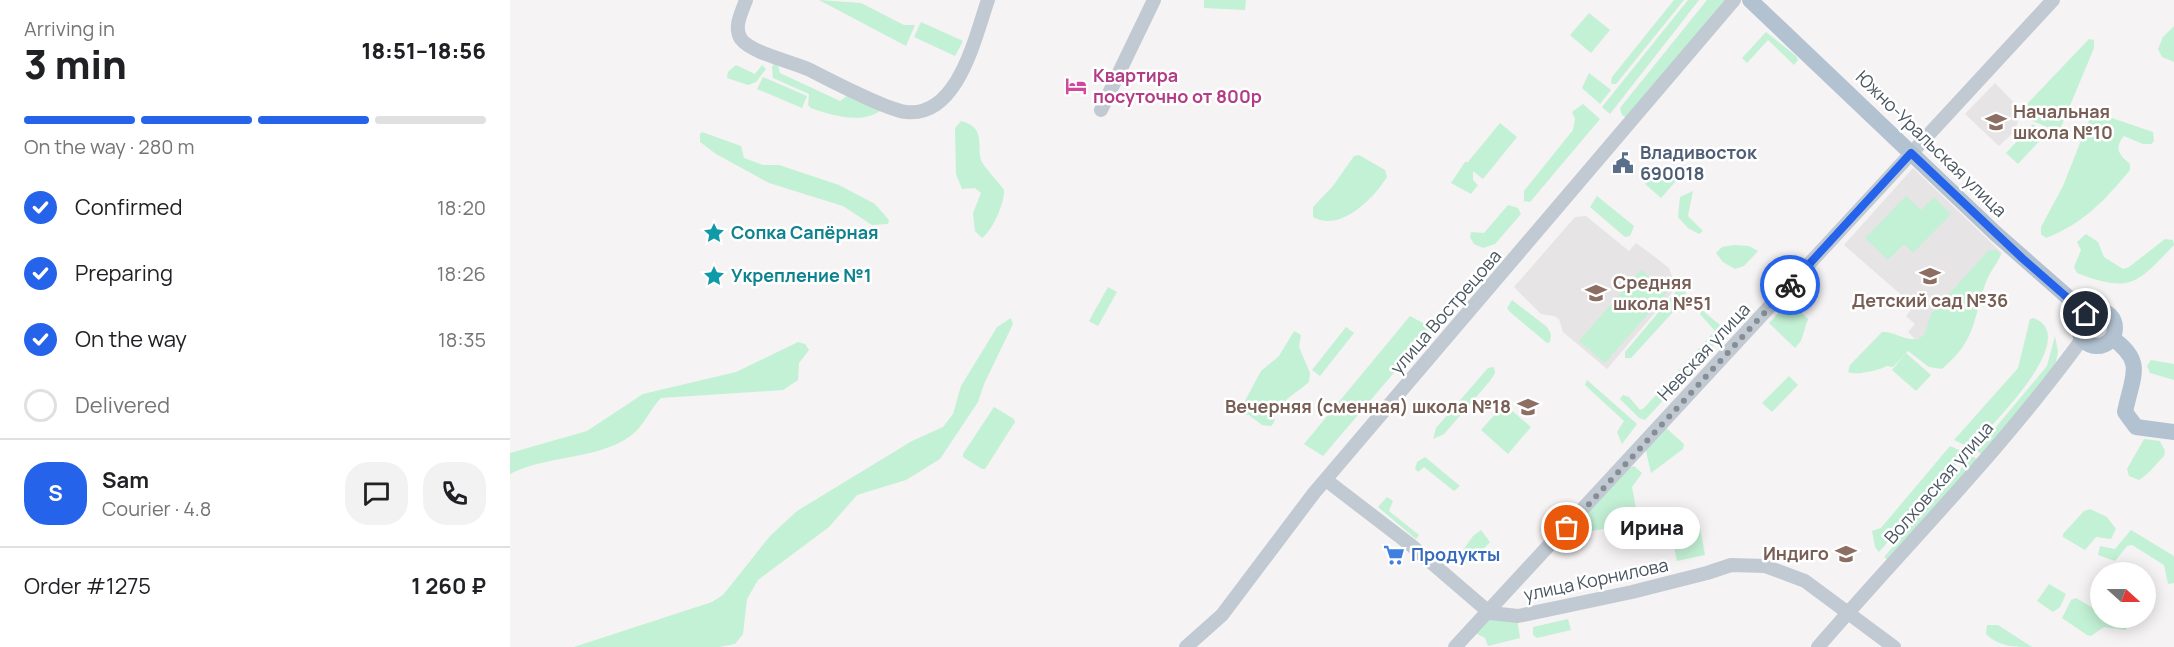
<!DOCTYPE html>
<meta charset="utf-8">
<style>
body{margin:0;font-family:Manrope,sans-serif;background:#f2f2f2;color:#202124;height:100vh;display:flex;flex-direction:column;font-size:22px;white-space:nowrap}
*{box-sizing:border-box;margin:0}
p{font-size:20px;color:#757577}
.icon{flex:none;width:33px;height:33px;fill:none;stroke:currentColor;stroke-width:2;stroke-linecap:round;stroke-linejoin:round}
.map{position:relative;flex:1;overflow:hidden}
.panel{display:flex;flex-direction:column;background:#fff;width:510px}
.panel>*{flex:none}
.needle{width:39px;rotate:111deg}
.tools{position:absolute;left:1580px;top:562px;display:grid;gap:12px}
.tools a{display:grid;place-items:center;width:66px;height:66px;border-radius:50%;background:#fff;box-shadow:0 3px 15px #0003;font-size:30px}
.pin{position:absolute;display:grid;place-items:center;width:51px;height:51px;color:#fff;margin:-26px;border:3px solid #fff;border-radius:50%;box-shadow:0 2px 6px #0007}
.courier{position:absolute;display:grid;place-items:center;width:60px;height:60px;margin:-30px;border:4px solid #2563eb;border-radius:50%;background:#fff;color:#222;box-shadow:0 2px 8px #0007}
.bubble{position:absolute;height:42px;border-radius:21px;background:#fff;box-shadow:0 3px 15px #0003;font-size:20px;font-weight:800;line-height:42px;text-align:center}
.headline em{font-style:normal;font-weight:800}
.headline div{display:flex;flex-direction:column-reverse}
.headline{display:flex;align-items:center;justify-content:space-between;height:102px;padding:0 24px}
h1{font-size:39px;font-weight:800;line-height:45px}
.bar{display:grid;grid-template-columns:repeat(4,1fr);gap:9px 6px;align-content:center;height:72px;padding:0 24px}
.bar i{height:8px;border-radius:4px;background:#e0e0e0}
.bar .selected{background:#2563eb}
.bar p{grid-column:span 4}
.line{display:flex;align-items:center;gap:15px;padding:0 24px;border-top:2px solid #e0e0e0}
.line div{flex:1}
.round{display:grid;place-items:center;flex:none;width:63px;height:63px;border-radius:24px;background:#f2f2f2}
ol{padding:0 24px;list-style:none}
li{display:flex;align-items:center;gap:18px;height:66px}
li p{margin-inline-start:auto}
li .icon{padding:6px;border-radius:50%;background:#2563eb;color:#fff;stroke-width:4}
li:last-child{color:#757577}
li i{width:33px;height:33px;border:3px solid #e0e0e0;border-radius:50%}
main{display:flex;flex:1;min-height:0}
.map>svg:first-child{display:block}
</style>
<main>
<section class="panel">
<div class="headline"><div><h1>3 min</h1><p>Arriving in</p></div><em>18:51–18:56</em></div>
<div class="bar"><i class="selected"></i><i class="selected"></i><i class="selected"></i><i></i><p>On the way · 280 m</p></div>
<ol>
<li><svg class="icon" aria-label="check" viewBox="0 0 24 24"><path d="M5 12l5 5 9-10"/></svg>Confirmed<p>18:20</p></li>
<li><svg class="icon" aria-label="check" viewBox="0 0 24 24"><path d="M5 12l5 5 9-10"/></svg>Preparing<p>18:26</p></li>
<li><svg class="icon" aria-label="check" viewBox="0 0 24 24"><path d="M5 12l5 5 9-10"/></svg>On the way<p>18:35</p></li>
<li><i></i>Delivered</li>
</ol>
<div class="line" style="height:108px"><b class="round" style="background:#2563eb;color:#fff">S</b><div><b>Sam</b><p>Courier · 4.8</p></div><a class="round"><svg class="icon" aria-label="chat" viewBox="0 0 24 24"><path d="M4 5h16v11H9l-5 4z"/></svg></a><a class="round"><svg class="icon" aria-label="phone" viewBox="0 0 24 24"><path d="M5 4h4l2 5-3 2q2 4 5 5l2-3 5 2v4C11 20 4 13 5 4z"/></svg></a></div>
<div class="line" style="height:78px"><div>Order #1275</div><b>1 260 ₽</b></div>
</section>
<div class="map">
<svg width="1664" height="647" viewBox="0 0 1664 647">
<rect width="100%" height="100%" fill="#f5f3f3"/>
<!-- education -->
<g fill="#e6e4e5">
<polygon points="1485,83 1511,110 1505,131 1489,146 1455,114"/>
<polygon points="1403,168 1492,253 1410,344 1398,332 1405,324 1396,316 1404,306 1334,245"/>
<polygon points="1076,216 1119,251 1126,243 1141,254 1159,268 1166,288 1097,369 1053,332 1049,319 1044,316 1031,314 1004,287 1065,217"/>
</g>
<!-- green -->
<g fill="#c3f1d5">
<polygon points="309,0 351,3 394,25 405,25 396,46"/>
<polygon points="694,0 736,0 735,10 694,8"/>
<polygon points="1164,0 1174,0 1106,84 1101,84 1102,77"/>
<polygon points="1178,0 1189,0 1100,114 1092,107"/>
<polygon points="1197,0 1216,0 1117,118 1112,115 1110,108"/>
<polygon points="1079,13 1100,30 1081,53 1060,35"/>
<polygon points="411,22 453,41 445,56 404,37"/>
<polygon points="1664,26 1664,62 1652,57 1648,49 1653,37"/>
<polygon points="1256,32 1286,56 1288,60 1284,65 1258,40 1237,63 1232,58"/>
<polygon points="1579,39 1584,40 1584,48 1549,132 1518,119 1515,114 1518,103"/>
<path d="M264,63L268,66L270,73L330,101L340,94L371,110C353,125 320,115 301,108L298,105L299,94L263,78L262,67Z"/>
<polygon points="226,65 245,74 252,65 256,69 246,82 238,85 217,78 218,72"/>
<polygon points="1079,73 1101,90 1090,104 1072,88"/>
<polygon points="253,77 297,96 292,108 247,89"/>
<polygon points="1073,104 1090,119 1020,202 1014,201 1014,191 1063,130 1065,119 1062,112"/>
<path d="M1590,114L1643,132L1644,141L1641,144H1633L1614,136C1603,149 1610,155 1620,164V170C1595,200 1573,224 1536,238L1531,234V227L1553,186L1580,118Z"/>
<path d="M451,121C479,128 464,148 473,164C479,173 488,181 494,190C495,203 482,231 472,238L465,231L463,213L471,193L465,188L452,189L446,174L445,128Z"/>
<polygon points="990,123 1007,137 973,179 963,171 963,180 968,185 961,194 941,183 955,162 958,162"/>
<polygon points="1523,124 1535,135 1508,164 1496,153"/>
<polygon points="192,132 231,146 234,158 253,165 269,165 329,185 365,204 379,220 378,224 362,225 333,206 259,183 206,154 190,142 190,134"/>
<path d="M849,155L875,170L877,177C864,198 830,233 803,217V207L823,186L844,156Z"/>
<polygon points="1150,167 1166,181 1151,198 1135,184"/>
<polygon points="1183,191 1178,216 1193,231 1189,234 1178,228 1168,217 1170,197"/>
<polygon points="1087,196 1124,226 1120,236 1115,237 1080,207"/>
<polygon points="1396,196 1411,210 1424,197 1441,214 1403,253 1394,244 1378,260 1355,238"/>
<polygon points="998,205 1008,208 1011,214 985,244 973,248 964,244 960,237 961,232 974,233"/>
<path d="M1576,234L1588,242L1594,257L1613,269L1619,267L1655,239L1663,240L1664,245C1627,283 1622,294 1567,273L1564,267L1571,250L1567,242Z"/>
<polygon points="1224,245 1239,246 1248,251 1234,266 1225,269 1213,262 1206,253 1212,247"/>
<path d="M1479,250H1486L1491,255C1487,263 1481,271 1477,279C1462,320 1468,338 1432,369L1419,367L1398,351L1383,367L1377,366C1368,370 1348,376 1338,372L1340,365L1372,332C1385,331 1393,341 1409,339L1415,334L1421,314Z"/>
<polygon points="1131,270 1157,292 1095,363 1069,341"/>
<polygon points="598,287 607,292 588,326 579,321"/>
<polygon points="1169,288 1176,290 1174,300 1121,358 1115,358 1115,352"/>
<polygon points="1002,300 1037,327 1041,334 1040,342 1037,343 1000,312 997,308"/>
<polygon points="1280,301 1298,319 1291,341 1285,348 1259,323"/>
<polygon points="1192,310 1217,331 1135,420 1129,418 1110,399 1113,395 1119,397 1130,410 1134,408 1205,331 1190,314"/>
<polygon points="900,316 922,328 813,456 794,444"/>
<polygon points="501,318 503,324 474,384 468,402 430,459 396,480 347,495 319,527 248,580 237,599 233,634 225,644 209,647 64,647 202,602 213,595 260,536 287,511 402,441 433,427 443,414 451,386 478,342 487,327"/>
<path d="M1524,318C1573,338 1479,427 1461,448L1444,440L1508,368L1520,319Z"/>
<polygon points="836,327 844,333 810,376 802,370"/>
<path d="M784,331L791,335L789,347L800,373L799,382C788,392 774,398 766,413C763,419 767,421 761,426L752,425L739,415L728,414L751,371L769,356Z"/>
<polygon points="1545,336 1548,352 1544,371 1472,454 1466,451 1537,366"/>
<path d="M288,342L295,344L299,350L289,363L288,380L273,390L151,398C139,410 134,427 119,437C86,460 36,455 0,474V453L77,431L133,394L226,372Z"/>
<polygon points="1396,353 1421,375 1406,391 1382,370"/>
<polygon points="1641,360 1664,364 1664,380 1640,373 1637,366"/>
<polygon points="984,367 985,373 980,381 934,434 923,439 926,428 978,368"/>
<polygon points="1279,376 1288,385 1262,412 1252,403"/>
<polygon points="1077,380 1127,424 1112,444 1107,432 1114,421 1075,385"/>
<polygon points="994,404 1021,427 998,454 971,430"/>
<polygon points="484,407 504,419 505,422 475,469 472,469 453,457 453,454"/>
<polygon points="1155,427 1174,444 1173,449 1141,473 1135,447"/>
<path d="M1634,439L1650,441L1655,451L1654,456C1646,464 1639,474 1629,480L1619,476L1617,469Z"/>
<polygon points="1440,446 1456,453 1369,552 1365,547 1362,531 1371,528"/>
<polygon points="1462,456 1467,459 1378,560 1374,557"/>
<polygon points="915,457 950,486 944,491 914,467 908,472 905,469 907,462"/>
<polygon points="1124,466 1132,473 1122,487 1127,514 1125,521 1118,525 1062,534 1061,531 1119,468"/>
<polygon points="877,497 883,501 879,511 909,535 906,539 868,507"/>
<polygon points="1580,509 1597,517 1606,529 1601,539 1586,537 1575,550 1553,537 1553,534 1574,511"/>
<polygon points="1190,527 1195,555 1167,561 1161,533"/>
<polygon points="971,530 980,542 963,560 953,550 963,536"/>
<polygon points="1621,530 1664,556 1664,583 1658,584 1654,565 1622,545 1617,546 1605,561 1588,555 1590,546 1605,549"/>
<polygon points="1539,584 1556,594 1550,607 1543,612 1527,601"/>
<polygon points="1566,598 1590,612 1590,618 1600,618 1616,627 1616,630 1594,627 1581,636 1577,635 1552,618 1561,600"/>
<polygon points="980,615 1007,618 1010,638 978,646 975,638 965,633"/>
<polygon points="1058,619 1061,630 1027,638 1023,635 1023,627"/>
<path d="M1477,625H1488L1522,647C1505,647 1489,647 1476,634Z"/>
</g>
<g fill="none" stroke-linecap="round" stroke-linejoin="round">
<!-- minor -->
<g stroke="#c1cad2" stroke-width="14">
<path d="M236,0C232,12 223,27 231,39C241,53 283,62 300,70C322,81 375,109 396,112C448,118 465,37 478,0"/>
<polyline points="591,110 644,0"/>
<polyline points="816,480 902,546 980,613 1008,616 1122,592 1197,573 1221,565 1255,566 1295,581 1384,647"/>
<polyline points="676,647 712,615 804,493 1224,0"/>
<polyline points="945,647 1543,0"/>
<path d="M1308,647C1396,545 1493,448 1572,339"/>
</g>
<!-- major -->
<g stroke="#b3c2d1" stroke-width="16">
<polyline points="1240,0 1485,233 1576,313"/>
<circle cx="1587" cy="328" r="18"/>
<path d="M1602,338C1636,362 1622,376 1615,412L1626,427L1664,432"/>
</g>
</g>
<g fill="none" stroke-linecap="round" stroke-linejoin="round">
<!-- done -->
<polyline stroke="#868d94" stroke-width="6" stroke-dasharray="0 10.8" points="1057,528 1280,285"/>
<!-- route -->
<polyline stroke="#2563eb" stroke-width="8" points="1280,285 1401,153 1512,258 1576,314"/>
</g>
<!-- icons -->
<defs>
<symbol id="hotel-bare" viewBox="-9 -9 18 18"><path d="M-6-4.5h1.5V1H6V5H4.5V3h-9V5H-6ZM-4 0a1.8 1.8 0 1 1 3.6 0ZM.5 0V-2.5h3Q6-2.5 6 0Z" fill="#d1479c" stroke="#fff" stroke-width="2.5" paint-order="stroke"/></symbol>
<symbol id="school-bare" viewBox="-9 -9 18 18"><path d="M0-5L7-2L0 1L-7-2ZM-4 1L0 2.5L4 1V4Q0 6-4 4Z" fill="#8d6e63" stroke="#fff" stroke-width="2.5" paint-order="stroke"/></symbol>
<symbol id="civic-bare" viewBox="-9 -9 18 18"><path d="M-.6-6.5H3V-4.5H.6V-3L4-1V1h2V6H-6V1h2V-1L-.6-3ZM-1.2 2.5V6h2.4V2.5Z" fill="#5c6f8a" stroke="#fff" stroke-width="2.5" paint-order="stroke"/></symbol>
<symbol id="sight-bare" viewBox="-9 -9 18 18"><path d="M0-6L1.8-2.2L6-1.7L2.9 1.2L3.7 5.4L0 3.3L-3.7 5.4L-2.9 1.2L-6-1.7L-1.8-2.2Z" fill="#0f9aa8" stroke="#fff" stroke-width="2.5" paint-order="stroke"/></symbol>
<symbol id="supermarket-bare" viewBox="-9 -9 18 18"><path d="M-6-5.5h2.5l.6 2H6L4.5 2H-2.5L-4.4-4H-6ZM-1.5 3.2a1.3 1.3 0 1 0 .1 0ZM3 3.2a1.3 1.3 0 1 0 .1 0Z" fill="#3f7fe0" stroke="#fff" stroke-width="2.5" paint-order="stroke"/></symbol>
</defs>
<g fill-rule="evenodd">
<use href="#hotel-bare" x="551" y="71" width="30" height="30"/>
<use href="#school-bare" x="1471" y="107" width="30" height="30"/>
<use href="#civic-bare" x="1098" y="148" width="30" height="30"/>
<use href="#sight-bare" x="189" y="218" width="30" height="30"/>
<use href="#sight-bare" x="189" y="261" width="30" height="30"/>
<use href="#school-bare" x="1405" y="261" width="30" height="30"/>
<use href="#school-bare" x="1071" y="278" width="30" height="30"/>
<use href="#school-bare" x="1003" y="392" width="30" height="30"/>
<use href="#school-bare" x="1321" y="539" width="30" height="30"/>
<use href="#supermarket-bare" x="869" y="540" width="30" height="30"/>
</g>
<g text-anchor="middle" stroke-width="5" stroke-linejoin="round" paint-order="stroke">
<!-- hotel labels -->
<g font-size="18" font-weight="bold" fill="#b23c85" stroke="#fff" text-anchor="start">
<text x="583" y="82">Квартира<tspan x="583" dy="21">посуточно от 800р</tspan></text>
</g>
<!-- education labels -->
<g font-size="18" font-weight="bold" fill="#785e54" stroke="#fff" text-anchor="start">
<text x="1503" y="118">Начальная<tspan x="1503" dy="21">школа №10</tspan></text>
<text x="1103" y="289">Средняя<tspan x="1103" dy="21">школа №51</tspan></text>
<text x="1420" y="307" text-anchor="middle">Детский сад №36</text>
<text x="1001" y="413" text-anchor="end">Вечерняя (сменная) школа №18</text>
<text x="1319" y="560" text-anchor="end">Индиго</text>
</g>
<!-- street labels -->
<g font-size="18" fill="#4a5661" stroke="#fff">
<text transform="translate(1421 144) rotate(44)" y="6">Южно-Уральская улица</text>
<text transform="translate(936 312) rotate(-49)" y="6">улица Вострецова</text>
<text transform="translate(1194 352) rotate(-47)" y="6">Невская улица</text>
<text transform="translate(1429 483) rotate(-49)" y="6">Волховская улица</text>
<text transform="translate(1086 580) rotate(-12)" y="6">улица Корнилова</text>
</g>
<!-- service labels -->
<g font-size="18" font-weight="bold" fill="#4e5e75" stroke="#fff" text-anchor="start">
<text x="1130" y="159">Владивосток<tspan x="1130" dy="21">690018</tspan></text>
</g>
<!-- culture labels -->
<g font-size="18" font-weight="bold" fill="#0d838f" stroke="#fff" text-anchor="start">
<text x="221" y="239">Сопка Сапёрная</text>
<text x="221" y="282">Укрепление №1</text>
</g>
<!-- shop labels -->
<g font-size="18" font-weight="bold" fill="#366cbe" stroke="#fff" text-anchor="start">
<text x="901" y="561">Продукты</text>
</g>
</g>
</svg>
<div class="tools">
<a><svg class="needle" viewBox="-14 -14 28 28"><path d="M0-13l5 13h-10z" fill="#e53935"/><path d="M0 13l5-13h-10z" fill="#757577"/></svg></a>
</div>
<div class="pin" style="left:1057px;top:528px;background:#ea580c"><svg class="icon" aria-label="bag" viewBox="0 0 24 24"><path d="M5 8h14l-1 12H6zM9 8a3 3 0 0 1 6 0"/></svg></div>
<div class="pin" style="left:1576px;top:314px;background:#1f2937"><svg class="icon" aria-label="home" viewBox="0 0 24 24"><path d="M3 11l9-7 9 7M6 9v11h12V9"/></svg></div>
<div class="courier" style="left:1280px;top:285px"><svg class="icon" aria-label="bike" viewBox="0 0 24 24"><circle cx="6" cy="16" r="4"/><circle cx="18" cy="16" r="4"/><path d="M6 16l4-8h5l3 8M10 8l3 8H6M13 5h3"/></svg></div>
<div class="bubble" style="left:1094px;top:507px;width:96px">Ирина</div>
</div>
</main>
